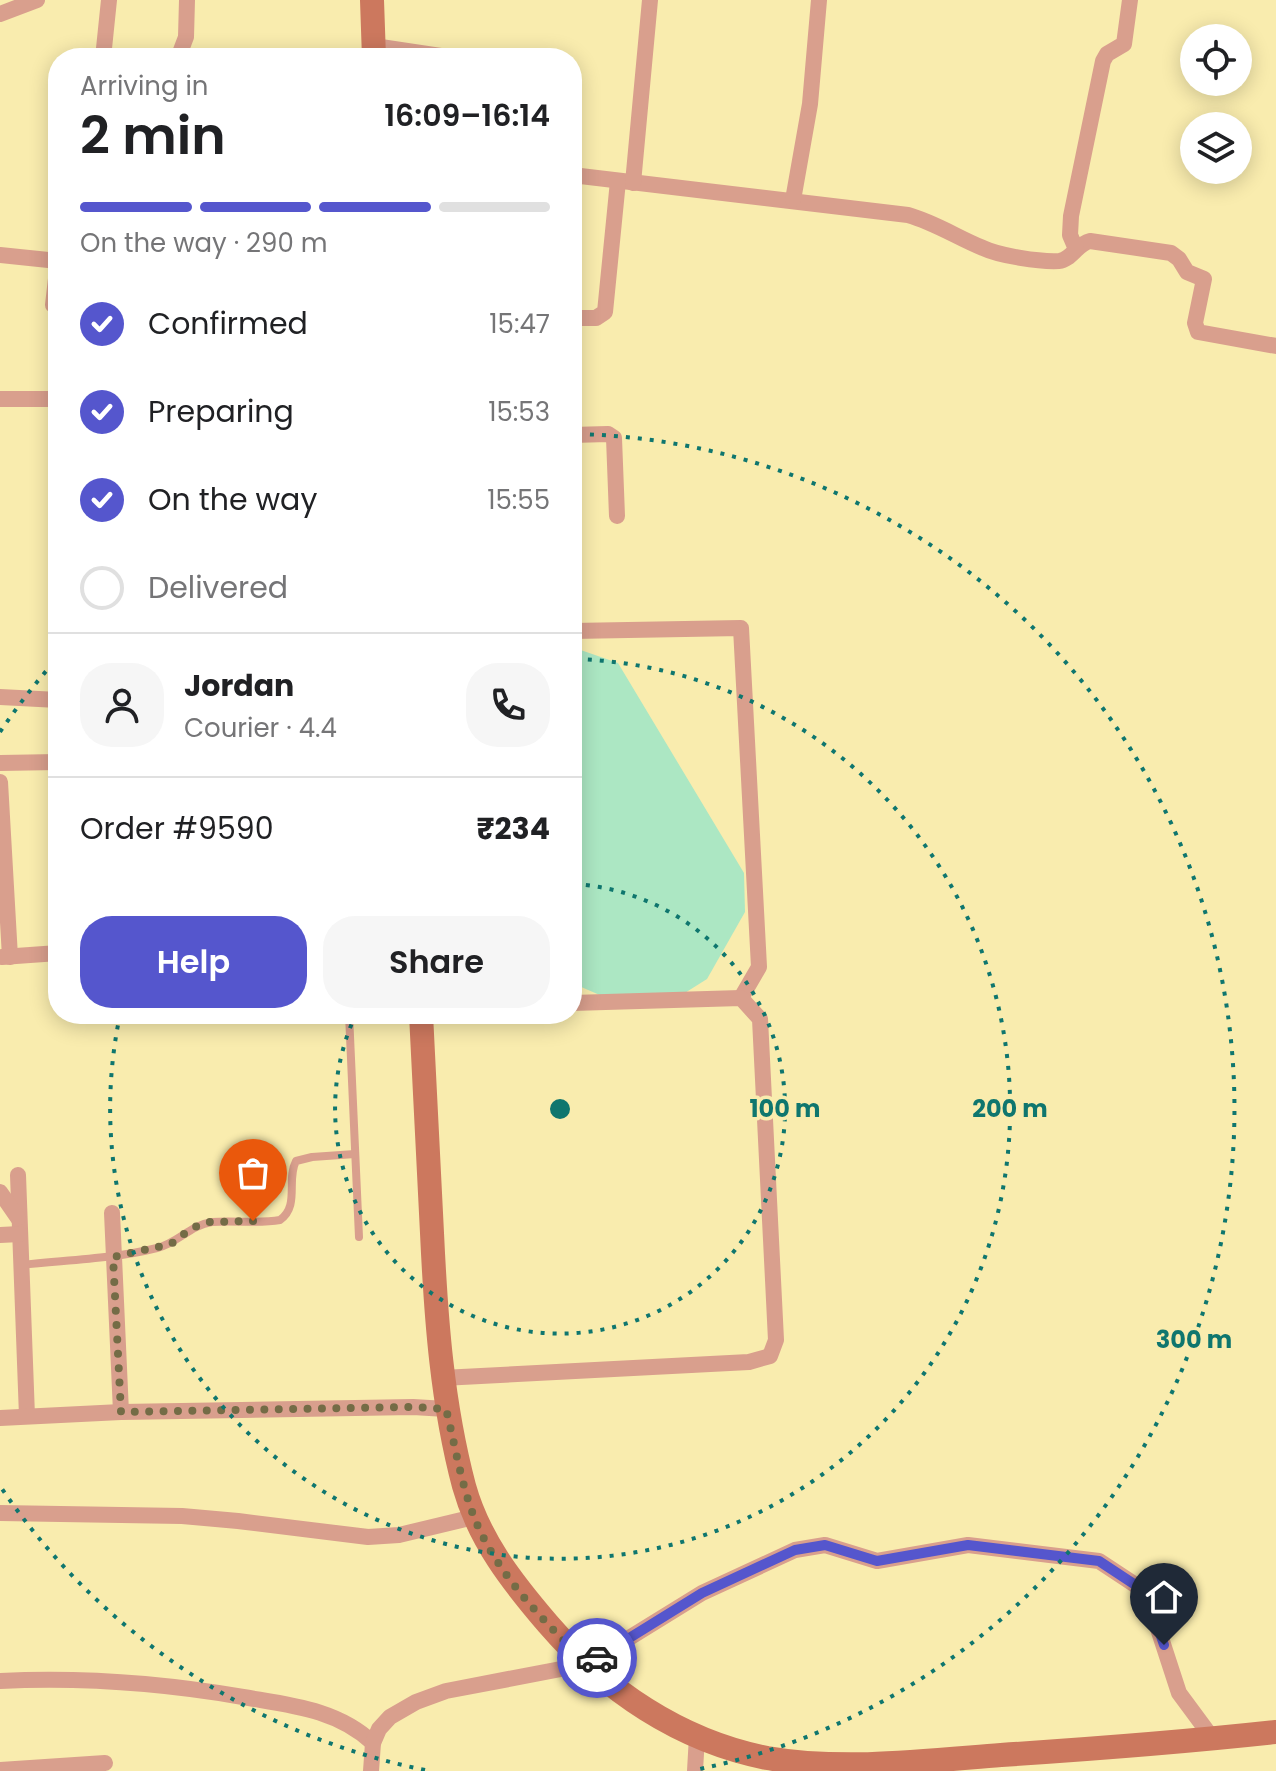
<!DOCTYPE html>
<meta charset="utf-8">
<style>
body{margin:0;font-family:Poppins,sans-serif;background:#f6f6f6;color:#202124;height:100vh;display:flex;flex-direction:column;font-size:30px;white-space:nowrap}
*{box-sizing:border-box;margin:0}
p{font-size:26px;color:#757577}
.icon{flex:none;width:44px;height:44px;fill:none;stroke:currentColor;stroke-width:2;stroke-linecap:round;stroke-linejoin:round}
.map{position:relative;flex:1;overflow:hidden}
.drawer{position:absolute;left:48px;top:48px;width:534px;height:976px;display:flex;flex-direction:column;background:#fff;border-radius:32px;box-shadow:0 4px 20px #0003}
.drawer>*{flex:none}
.fabs{position:absolute;left:1180px;top:24px;display:grid;gap:16px}
.fabs a{display:grid;place-items:center;width:72px;height:72px;border-radius:50%;background:#fff;box-shadow:0 4px 20px #0003;font-size:40px}
.pin{position:absolute;display:grid;place-items:center;width:68px;height:68px;color:#fff;margin:-82px -34px;border-radius:50% 50% 50% 0;rotate:-45deg;box-shadow:0 0 8px #0007}
.pin .icon{rotate:45deg}
.courier{position:absolute;display:grid;place-items:center;width:80px;height:80px;margin:-40px;border:6px solid #5556cd;border-radius:50%;background:#fff;color:#222;box-shadow:0 2px 10px #0007}
.overview em{font-style:normal;font-weight:600}
.overview div{display:flex;flex-direction:column-reverse}
.overview{display:flex;align-items:center;justify-content:space-between;height:136px;padding:0 32px}
h1{font-size:52px;font-weight:600;line-height:60px}
.bar{display:grid;grid-template-columns:repeat(4,1fr);gap:12px 8px;align-content:center;height:96px;padding:0 32px}
.bar i{height:10px;border-radius:6px;background:#e0e0e0}
.bar .current{background:#5556cd}
.bar p{grid-column:span 4}
.line{display:flex;align-items:center;gap:20px;padding:0 32px;border-top:2px solid #e0e0e0}
.line div{flex:1}
.round{display:grid;place-items:center;flex:none;width:84px;height:84px;border-radius:32px;background:#f6f6f6}
ol{padding:0 32px;list-style:none}
li{display:flex;align-items:center;gap:24px;height:88px}
li p{margin-inline-start:auto}
li .icon{padding:8px;border-radius:50%;background:#5556cd;color:#fff;stroke-width:4}
li:last-child{color:#757577}
li i{width:44px;height:44px;border:4px solid #e0e0e0;border-radius:50%}
.primary-button{display:flex;gap:16px;margin-top:auto;padding:16px 32px}
.primary-button a{flex:1;height:92px;border-radius:32px;background:#5556cd;color:#fff;font-size:32px;font-weight:600;line-height:92px;text-align:center}
.primary-button a+a{background:#f6f6f6;color:#202124}
.map>svg:first-child{display:block}
</style>
<div class="map">
<svg width="1276" height="1771" viewBox="0 0 1276 1771">
<rect width="100%" height="100%" fill="#f9ecae"/>
<!-- garden -->
<polygon fill="#ace7c3" points="572,647 618,663 744,873 745,912 707,979 680,996 602,996 572,983"/>
<g fill="none" stroke-linecap="round" stroke-linejoin="round">
<!-- lane -->
<g stroke="#d99f8d" stroke-width="8">
<polyline points="349,1014 359,1237"/>
<path d="M22,1265C67,1260 113,1259 157,1248C178,1243 190,1225 212,1222C234,1220 258,1224 280,1220C300,1206 286,1180 296,1161L312,1157L355,1154"/>
</g>
<!-- street -->
<g stroke="#d99f8d" stroke-width="16">
<polyline points="0,14 37,0"/>
<polyline points="374,46 454,58"/>
<polyline points="103,58 109,0"/>
<polyline points="178,58 186,37 187,0"/>
<path d="M572,175L908,215C936,223 958,238 983,248C1000,256 1040,262 1059,261C1071,260 1077,244 1090,241L1171,253L1179,259L1187,272L1204,279L1195,323L1198,332L1276,346"/>
<polyline points="633,183 650,0"/>
<polyline points="793,200 810,104 819,0"/>
<polyline points="1076,249 1070,235 1071,216 1103,61 1107,54 1124,44 1130,0"/>
<polyline points="0,255 58,261 53,305"/>
<polyline points="572,318 596,318 605,312 618,181"/>
<polyline points="0,399 58,399"/>
<polyline points="572,435 608,434 614,438 617,516"/>
<polyline points="572,631 741,628 759,967 741,998"/>
<polyline points="0,697 58,700"/>
<polyline points="0,763 58,762"/>
<polyline points="0,782 10,957"/>
<polyline points="2,957 58,953"/>
<polyline points="18,1175 27,1416"/>
<polyline points="0,1192 18,1218"/>
<polyline points="112,1213 121,1412"/>
<polyline points="0,1235 20,1234"/>
<polyline points="442,1378 749,1362 770,1356 776,1340 760,1019 741,998 572,1003"/>
<polyline points="0,1418 121,1412 413,1407 446,1409"/>
<polyline points="0,1513 182,1516 238,1521 368,1537 399,1535 474,1517"/>
<path d="M0,1681C82,1677 162,1683 243,1697C289,1705 337,1709 373,1743"/>
<polyline points="0,1770 105,1763"/>
<polyline points="371,1771 373,1743 379,1729 390,1717 416,1702 446,1691 587,1664 702,1593 795,1550 825,1545 877,1561 968,1545 1099,1561 1146,1592 1179,1693 1213,1739"/>
<polyline points="695,1771 697,1736"/>
</g>
<!-- secondary -->
<g stroke="#cc785e" stroke-width="24">
<polyline points="372,0 374,58"/>
<path d="M421,1014C425,1087 428,1160 432,1233C436,1319 442,1403 464,1486C479,1540 512,1582 548,1624C605,1690 680,1741 767,1758C843,1771 925,1761 1001,1755C1093,1749 1184,1742 1276,1732"/>
</g>
</g>
<g fill="none" stroke-linecap="round" stroke-linejoin="round">
<!-- done -->
<path stroke="#746c46" stroke-width="8" stroke-dasharray="0 14.4" d="M253,1221L210,1222L192,1228L171,1244L113,1257L121,1412L413,1407L446,1409C455,1445 461,1483 474,1517C497,1575 544,1621 587,1664L597,1658"/>
<!-- route -->
<polyline stroke="#5556cd" stroke-width="10" points="597,1658 702,1593 795,1550 825,1545 877,1561 968,1545 1099,1561 1146,1592 1164,1645"/>
</g>
<!-- distance rings -->
<g fill="none" stroke="#0f766e" stroke-width="4" stroke-dasharray="4 8">
<path d="M574 884A225 225 0 1 1 355 1016"/>
<path d="M576 659A450 450 0 1 1 120 1015"/>
<path d="M425 1770A675 675 0 0 1 0 1486M0 732A675 675 0 0 1 54 662M578 434A675 675 0 0 1 695 1770"/>
</g>
<circle cx="560" cy="1109" r="12" fill="#0f766e" stroke="#f9ecae" stroke-width="4"/>
<g font-size="24" text-anchor="middle" font-weight="bold" fill="#0f766e" stroke="#f9ecae" stroke-width="7" stroke-linejoin="round" paint-order="stroke">
<text x="785" y="1117">100 m</text>
<text x="1010" y="1117">200 m</text>
<text x="1194" y="1348">300 m</text>
</g>
</svg>
<div class="fabs">
<a><svg class="icon" aria-label="locate" viewBox="0 0 24 24"><circle cx="12" cy="12" r="6"/><path d="M12 2v4M12 18v4M2 12h4M18 12h4"/></svg></a>
<a><svg class="icon" aria-label="layers" viewBox="0 0 24 24"><path d="M12 4l9 5-9 5-9-5zM3 14l9 5 9-5"/></svg></a>
</div>
<div class="pin" style="left:253px;top:1221px;background:#ea580c"><svg class="icon" aria-label="bag" viewBox="0 0 24 24"><path d="M5 8h14l-1 12H6zM9 8a3 3 0 0 1 6 0"/></svg></div>
<div class="pin" style="left:1164px;top:1645px;background:#1f2937"><svg class="icon" aria-label="home" viewBox="0 0 24 24"><path d="M3 11l9-7 9 7M6 9v11h12V9"/></svg></div>
<div class="courier" style="left:597px;top:1658px"><svg class="icon" aria-label="car" viewBox="0 0 24 24"><path d="M5 17H2v-5l4-1 3-4h7l3 4 3 1v5h-3M9 17h6M6 11h13"/><circle cx="7" cy="17" r="2"/><circle cx="17" cy="17" r="2"/></svg></div>
<section class="drawer">
<div class="overview"><div><h1>2 min</h1><p>Arriving in</p></div><em>16:09–16:14</em></div>
<div class="bar"><i class="current"></i><i class="current"></i><i class="current"></i><i></i><p>On the way · 290 m</p></div>
<ol>
<li><svg class="icon" aria-label="check" viewBox="0 0 24 24"><path d="M5 12l5 5 9-10"/></svg>Confirmed<p>15:47</p></li>
<li><svg class="icon" aria-label="check" viewBox="0 0 24 24"><path d="M5 12l5 5 9-10"/></svg>Preparing<p>15:53</p></li>
<li><svg class="icon" aria-label="check" viewBox="0 0 24 24"><path d="M5 12l5 5 9-10"/></svg>On the way<p>15:55</p></li>
<li><i></i>Delivered</li>
</ol>
<div class="line" style="height:144px"><a class="round"><svg class="icon" aria-label="person" viewBox="0 0 24 24"><circle cx="12" cy="8" r="4"/><path d="M4 21q1-7 8-7t8 7"/></svg></a><div><b>Jordan</b><p>Courier · 4.4</p></div><a class="round"><svg class="icon" aria-label="phone" viewBox="0 0 24 24"><path d="M5 4h4l2 5-3 2q2 4 5 5l2-3 5 2v4C11 20 4 13 5 4z"/></svg></a></div>
<div class="line" style="height:104px"><div>Order #9590</div><b>₹234</b></div>
<div class="primary-button"><a>Help</a><a>Share</a></div>
</section>
</div>
